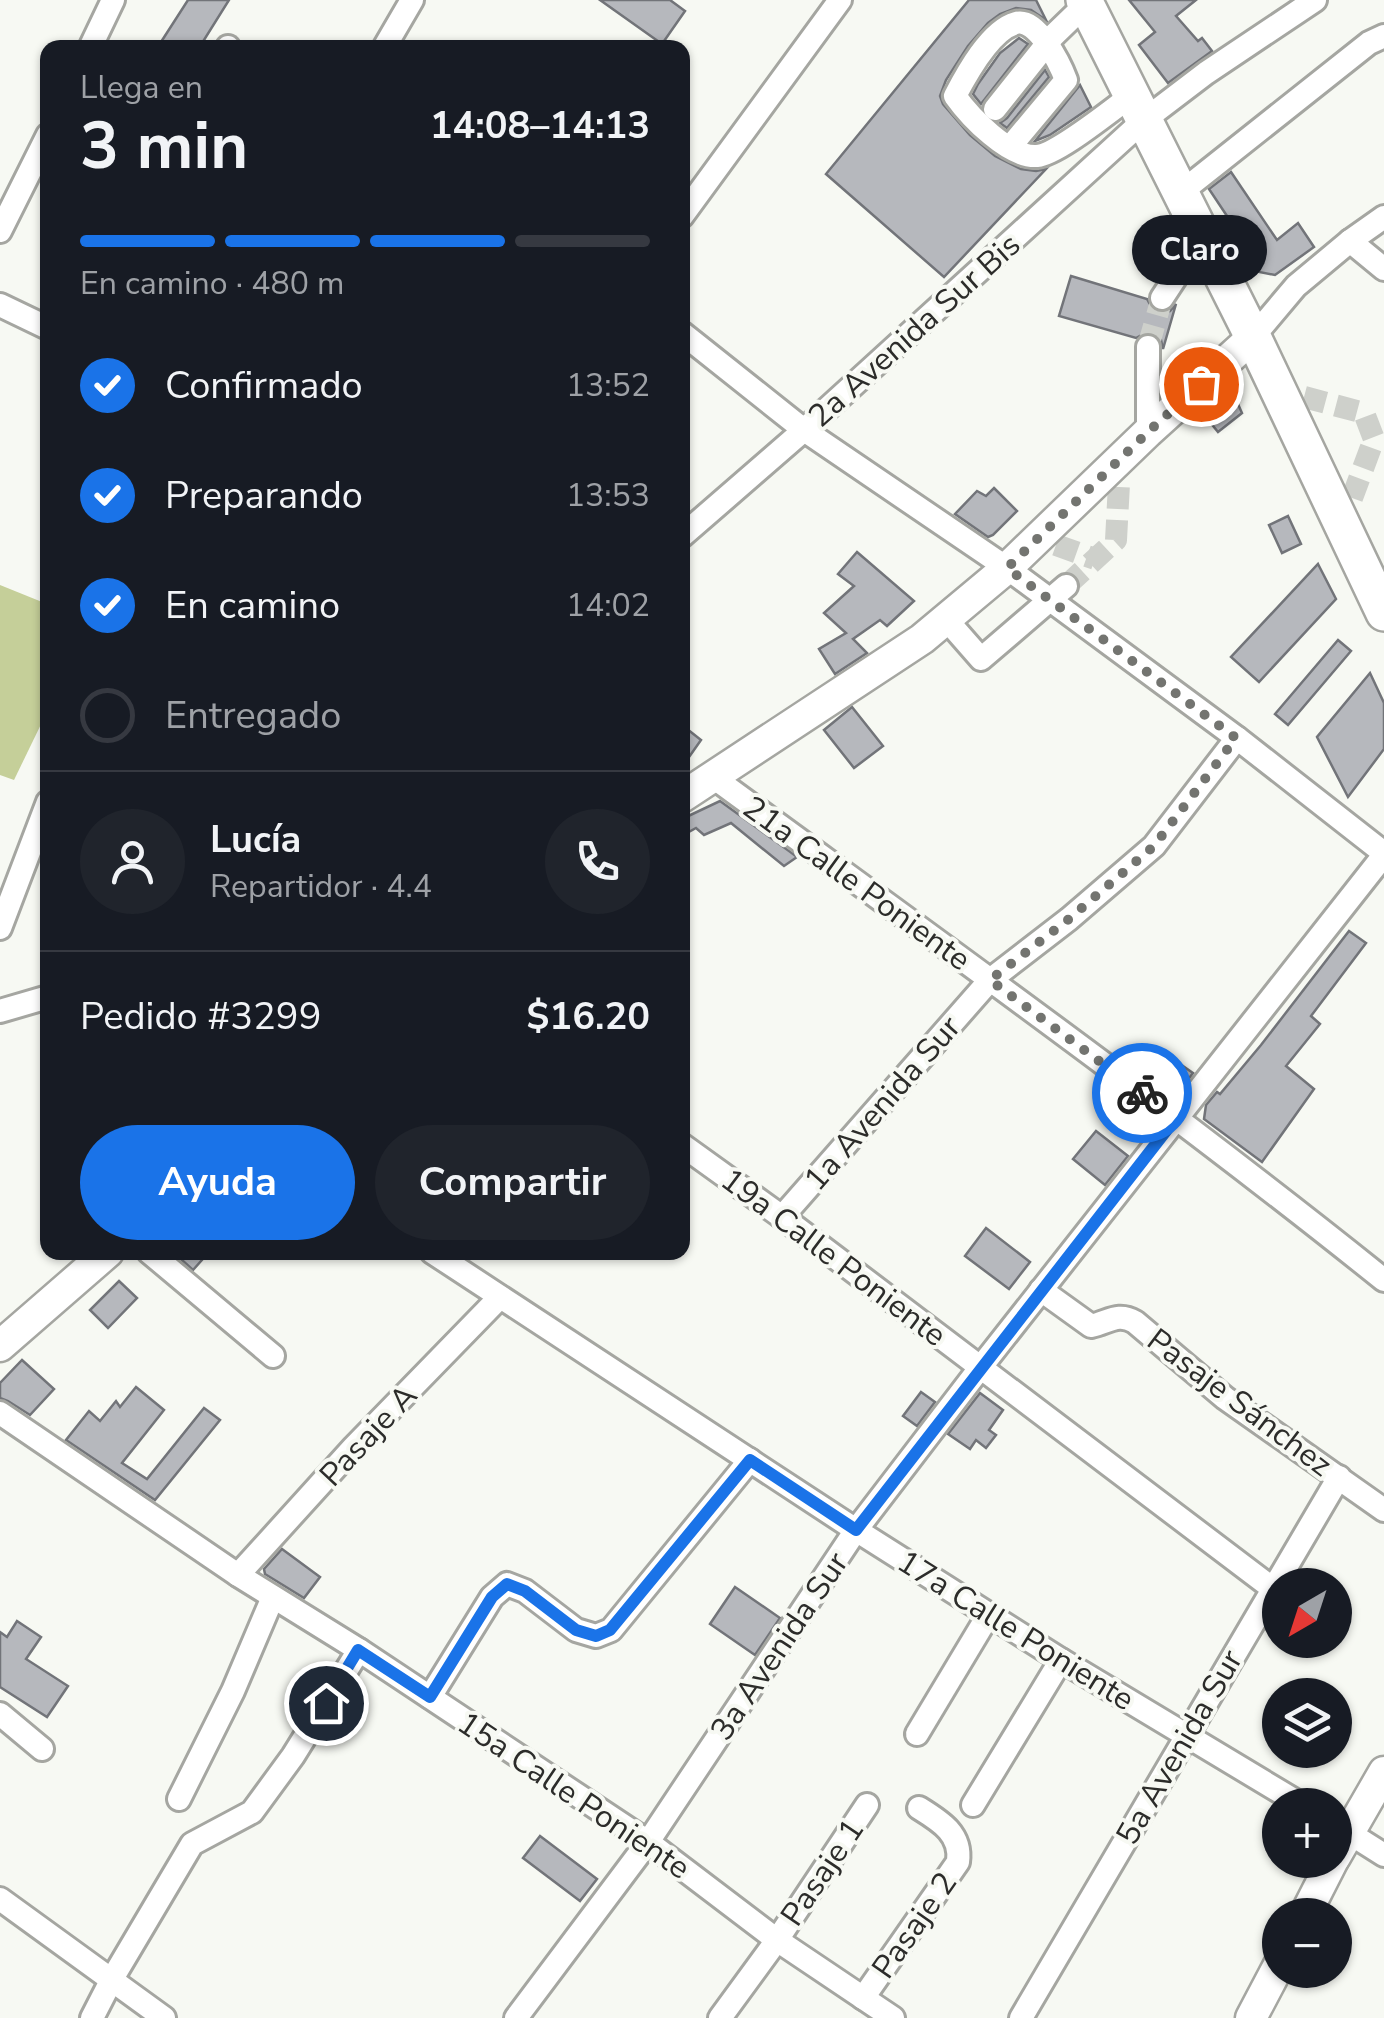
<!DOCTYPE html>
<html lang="es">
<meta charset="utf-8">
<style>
body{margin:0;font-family:"Nunito Sans",sans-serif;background:#20242c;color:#f1f3f6;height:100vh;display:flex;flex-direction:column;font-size:38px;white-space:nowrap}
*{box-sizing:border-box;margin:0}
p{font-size:32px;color:#9ea1a6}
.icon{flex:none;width:55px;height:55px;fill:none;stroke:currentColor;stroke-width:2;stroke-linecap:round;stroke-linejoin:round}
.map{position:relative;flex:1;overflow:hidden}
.drawer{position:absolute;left:40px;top:40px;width:650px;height:1220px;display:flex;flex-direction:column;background:#171b24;border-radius:20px;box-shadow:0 2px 8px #0004}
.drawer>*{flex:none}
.needle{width:65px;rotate:219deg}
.buttons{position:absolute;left:1262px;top:1568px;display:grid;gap:20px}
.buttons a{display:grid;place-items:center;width:90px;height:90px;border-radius:50%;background:#171b24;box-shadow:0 2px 8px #0004;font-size:50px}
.pin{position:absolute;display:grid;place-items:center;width:85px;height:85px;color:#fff;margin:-42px;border:5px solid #fff;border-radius:50%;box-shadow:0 2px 10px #0007}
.courier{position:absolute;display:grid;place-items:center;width:100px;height:100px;margin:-50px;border:8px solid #1a73e8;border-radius:50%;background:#fff;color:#222;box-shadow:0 2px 12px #0007}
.bubble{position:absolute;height:70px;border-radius:35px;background:#171b24;box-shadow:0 2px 8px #0004;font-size:32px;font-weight:700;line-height:70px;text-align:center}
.headline em{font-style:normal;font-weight:700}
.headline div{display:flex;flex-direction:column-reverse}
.headline{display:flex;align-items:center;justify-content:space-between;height:170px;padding:0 40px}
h1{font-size:65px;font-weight:700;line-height:75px}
.bar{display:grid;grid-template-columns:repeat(4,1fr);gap:15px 10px;align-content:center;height:120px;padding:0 40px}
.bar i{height:12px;border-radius:8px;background:#363941}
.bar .selected{background:#1a73e8}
.bar p{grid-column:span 4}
.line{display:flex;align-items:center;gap:25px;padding:0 40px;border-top:2px solid #363941}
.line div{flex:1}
.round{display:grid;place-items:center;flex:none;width:105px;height:105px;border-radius:52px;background:#20242c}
ol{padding:0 40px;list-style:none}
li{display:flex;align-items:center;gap:30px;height:110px}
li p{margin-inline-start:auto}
li .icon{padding:10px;border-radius:50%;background:#1a73e8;color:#fff;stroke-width:4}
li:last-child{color:#9ea1a6}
li i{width:55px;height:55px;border:5px solid #363941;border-radius:50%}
.action{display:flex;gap:20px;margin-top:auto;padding:20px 40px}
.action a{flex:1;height:115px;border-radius:60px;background:#1a73e8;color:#fff;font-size:40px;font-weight:700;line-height:115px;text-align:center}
.action a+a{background:#20242c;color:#f1f3f6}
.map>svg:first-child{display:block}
</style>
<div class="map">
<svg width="1384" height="2018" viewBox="0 0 1384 2018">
<rect width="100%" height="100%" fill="#f7f9f3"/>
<!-- green -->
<polygon fill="#c5cf99" points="0,585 47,604 47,712 14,780 0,775"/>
<!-- building -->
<g fill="#b6b8bd" stroke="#727479" stroke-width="2.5">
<polygon points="188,0 229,0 199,48 169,48 161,42"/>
<polygon points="600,0 670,0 685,11 662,44"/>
<polygon points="969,0 1036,0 1046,20 1031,10 1016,8 1000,14 988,23 968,46 946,80 940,96 943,104 970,135 995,156 1021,169 1036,171 1046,169 944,277 826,174"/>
<polygon points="1129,0 1196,0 1176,16 1198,41 1202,38 1212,51 1168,83 1139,45 1155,32"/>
<polygon points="1019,38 1028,44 981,104 973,94 978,84 1000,53"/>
<polygon points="1045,70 1049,77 1007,128 1000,123 1007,118"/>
<polygon points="1080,85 1091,107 1050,135 1035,141"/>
<polygon points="1231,172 1277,240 1298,223 1314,247 1275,275 1259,272 1231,222 1209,189"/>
<polygon points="1071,276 1147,299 1153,310 1160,313 1170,311 1176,304 1163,349 1161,340 1155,334 1147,332 1136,338 1059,316"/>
<polygon points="1226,392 1234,395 1242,413 1218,432 1201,411 1217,394"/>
<polygon points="994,488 1017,511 993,535 988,537 955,514 977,491 986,496"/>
<polygon points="1288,516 1301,544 1282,553 1269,525"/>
<polygon points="857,552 914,601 887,626 880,620 853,639 867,653 835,674 819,649 846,633 824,613 854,586 838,574"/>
<polygon points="1318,564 1336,599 1259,682 1231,657"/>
<polygon points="1338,640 1351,651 1288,725 1275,714"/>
<polygon points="1370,673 1384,703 1384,749 1348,797 1317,737"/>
<polygon points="852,707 883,746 854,768 824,730"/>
<polygon points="682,725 701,740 682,767"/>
<polygon points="720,801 789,851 797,857 784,866 731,823 704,835 696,828 687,833 682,819"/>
<polygon points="1349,931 1366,943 1311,1016 1320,1024 1286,1066 1314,1089 1262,1162 1204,1119 1206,1105 1217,1092 1220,1094 1261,1045"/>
<polygon points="1152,1052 1175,1070 1180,1064 1193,1073 1175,1097 1139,1069"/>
<polygon points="1096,1131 1128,1156 1105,1185 1073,1159"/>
<polygon points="986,1228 1030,1262 1009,1289 965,1256"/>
<polygon points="173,1252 209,1252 193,1270"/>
<polygon points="119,1281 137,1298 108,1328 90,1310"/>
<polygon points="22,1360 54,1389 30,1415 8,1401 0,1398 0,1383"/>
<polygon points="136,1387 164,1410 122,1463 147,1479 204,1408 220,1420 155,1500 66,1440 89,1411 100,1421 116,1401 120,1407"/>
<polygon points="921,1392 935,1402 917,1426 903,1416"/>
<polygon points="980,1393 1003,1410 989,1430 996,1435 986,1448 976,1440 970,1449 948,1434"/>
<polygon points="282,1549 320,1577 304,1598 265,1574 264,1569"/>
<polygon points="735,1587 780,1618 755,1655 710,1624"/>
<polygon points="17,1621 41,1637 26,1659 68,1686 47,1717 0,1687 0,1632 7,1637"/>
<polygon points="540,1836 597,1879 580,1901 523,1858"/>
</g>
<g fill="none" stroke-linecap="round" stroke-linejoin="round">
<!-- minor-tunnel -->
<g stroke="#ced0cb" stroke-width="22" stroke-dasharray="22 11" stroke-linecap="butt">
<polyline points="1148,347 1162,298"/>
<polyline points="1304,397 1364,413 1374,439 1352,498"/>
<polyline points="1056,545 1095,559"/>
<polyline points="1066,586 1116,540 1119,484"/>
</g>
<defs>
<g id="minor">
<polyline points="228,47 228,48"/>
<polyline points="90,48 113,0"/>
<polyline points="384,48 412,0"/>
<polyline points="995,109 1054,35 1086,4"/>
<path d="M1010,147L1066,80C1060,64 1037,17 1016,23C990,30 966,75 955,96C970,117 1009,158 1037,156C1058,154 1111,110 1131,96"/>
<polyline points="1180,193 1369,43 1384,36"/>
<polyline points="682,216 840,0"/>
<polyline points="0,231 48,135"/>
<polyline points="1350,241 1384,269"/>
<polyline points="1162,298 1202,237"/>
<polyline points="0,305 48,328"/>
<polyline points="682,333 804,430 1007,568 1237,738 1384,853"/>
<polyline points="1253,337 1296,286 1350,241 1384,217"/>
<polyline points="1148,432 1148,347"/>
<polyline points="682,536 804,430 1143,121 1206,73 1315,0"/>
<polyline points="946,619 981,659 1066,586"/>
<path d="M713,777C938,942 1166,1105 1384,1280"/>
<polyline points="0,928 48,802"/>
<polyline points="0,1011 48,997"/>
<polyline points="682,1145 782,1217 1272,1588"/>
<polyline points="782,1217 990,980 1069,919 1154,846 1237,738"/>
<polyline points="149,1252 273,1356"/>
<polyline points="432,1252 856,1530 1061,1660 1302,1805"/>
<path d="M1041,1290L1091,1326C1109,1322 1118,1312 1135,1322L1225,1398L1384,1510"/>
<polyline points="0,1413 238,1575 359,1650 648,1842 777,1940 893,2018"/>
<polyline points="238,1575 354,1447 500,1297"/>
<polyline points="430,1697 492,1597 507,1584 525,1591 576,1630 596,1636 611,1630 750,1460"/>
<polyline points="0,1714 42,1749"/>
<polyline points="917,1734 989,1614"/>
<polyline points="179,1799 233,1691 273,1597"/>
<polyline points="973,1805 1061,1660"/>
<polyline points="1335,1824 1384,1855"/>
<polyline points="0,1899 164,2018"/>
<path d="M863,1998L958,1862C962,1834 940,1821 919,1808"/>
<polyline points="92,2018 112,1979 192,1844 252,1812 293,1756 359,1650"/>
<polyline points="516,2018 648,1842 856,1530 980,1368 1384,855"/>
<polyline points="720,2018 777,1940 867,1805"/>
<polyline points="1021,2018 1339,1477"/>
</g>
<g id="major">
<polyline points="682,797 922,639 1007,568 1148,432 1253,337"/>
<polyline points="0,1346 108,1252"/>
<polyline points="1335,1857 1384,1772"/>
<polyline points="1305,1915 1333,1860"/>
<polyline points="1251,2018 1280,1963"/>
</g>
<polyline id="highway" points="1084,0 1253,337 1384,613"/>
</defs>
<!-- minor casing -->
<use href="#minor" stroke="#a5a6a1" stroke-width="28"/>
<!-- major casing -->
<use href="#major" stroke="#a5a6a1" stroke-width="35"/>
<!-- highway casing -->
<use href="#highway" stroke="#a5a6a1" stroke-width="40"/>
<!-- minor -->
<use href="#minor" stroke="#fff" stroke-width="22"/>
<!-- major -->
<use href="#major" stroke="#fff" stroke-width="30"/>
<!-- highway -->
<use href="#highway" stroke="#fff" stroke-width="35"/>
</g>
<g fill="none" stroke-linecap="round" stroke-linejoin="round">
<!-- done -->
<polyline stroke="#737470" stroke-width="10" stroke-dasharray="0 18" points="1142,1093 990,980 1069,919 1154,846 1236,738 1007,568 1148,432 1201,384"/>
<!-- route -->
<polyline stroke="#1a73e8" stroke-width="12" points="326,1703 358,1650 430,1697 492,1597 507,1584 525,1591 576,1630 596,1636 610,1630 750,1460 856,1530 1176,1118 1142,1093"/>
</g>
<g text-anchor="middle" stroke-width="8" stroke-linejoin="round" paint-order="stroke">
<!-- street labels -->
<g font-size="32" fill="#2c2c2a" stroke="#f7f9f3">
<text transform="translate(914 330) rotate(-42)" y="11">2a Avenida Sur Bis</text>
<text transform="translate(857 883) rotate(36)" y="11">21a Calle Poniente</text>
<text transform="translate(882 1103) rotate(-49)" y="11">1a Avenida Sur</text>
<text transform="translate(834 1257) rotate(37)" y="11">19a Calle Poniente</text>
<text transform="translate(1240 1402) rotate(37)" y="11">Pasaje Sánchez</text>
<text transform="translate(368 1435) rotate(-47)" y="11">Pasaje A</text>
<text transform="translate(1016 1630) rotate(32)" y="11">17a Calle Poniente</text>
<text transform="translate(779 1646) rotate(-56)" y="11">3a Avenida Sur</text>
<text transform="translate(1179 1747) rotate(-60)" y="11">5a Avenida Sur</text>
<text transform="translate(574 1795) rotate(34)" y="11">15a Calle Poniente</text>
<text transform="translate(822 1872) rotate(-56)" y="11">Pasaje 1</text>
<text transform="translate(914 1925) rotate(-55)" y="11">Pasaje 2</text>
</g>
</g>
</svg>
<div class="buttons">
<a><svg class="needle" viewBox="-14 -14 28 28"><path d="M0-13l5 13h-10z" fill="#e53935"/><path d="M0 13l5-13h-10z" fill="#9ea1a6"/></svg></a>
<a><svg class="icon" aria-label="layers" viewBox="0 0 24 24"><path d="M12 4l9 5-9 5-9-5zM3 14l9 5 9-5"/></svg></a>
<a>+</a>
<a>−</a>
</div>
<div class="pin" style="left:1201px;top:384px;background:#ea580c"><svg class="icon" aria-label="bag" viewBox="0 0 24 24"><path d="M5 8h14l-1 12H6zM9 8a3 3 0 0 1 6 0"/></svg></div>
<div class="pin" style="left:326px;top:1703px;background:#1f2937"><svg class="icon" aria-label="home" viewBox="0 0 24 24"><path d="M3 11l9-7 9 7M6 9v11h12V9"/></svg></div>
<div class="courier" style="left:1142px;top:1093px"><svg class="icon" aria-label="bike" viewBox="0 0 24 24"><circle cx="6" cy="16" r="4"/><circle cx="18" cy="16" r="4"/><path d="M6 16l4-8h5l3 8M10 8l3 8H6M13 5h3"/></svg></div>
<div class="bubble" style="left:1132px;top:215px;width:135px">Claro</div>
<section class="drawer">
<div class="headline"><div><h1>3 min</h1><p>Llega en</p></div><em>14:08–14:13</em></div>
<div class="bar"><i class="selected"></i><i class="selected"></i><i class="selected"></i><i></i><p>En camino · 480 m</p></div>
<ol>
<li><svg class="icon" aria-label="check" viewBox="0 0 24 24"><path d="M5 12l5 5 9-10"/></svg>Confirmado<p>13:52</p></li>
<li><svg class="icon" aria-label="check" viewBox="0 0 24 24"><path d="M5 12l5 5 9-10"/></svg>Preparando<p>13:53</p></li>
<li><svg class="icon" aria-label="check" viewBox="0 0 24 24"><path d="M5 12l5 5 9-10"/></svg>En camino<p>14:02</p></li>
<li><i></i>Entregado</li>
</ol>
<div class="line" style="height:180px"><a class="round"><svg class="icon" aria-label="person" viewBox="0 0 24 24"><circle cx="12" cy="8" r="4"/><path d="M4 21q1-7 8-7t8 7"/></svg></a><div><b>Lucía</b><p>Repartidor · 4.4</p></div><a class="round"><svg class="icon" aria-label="phone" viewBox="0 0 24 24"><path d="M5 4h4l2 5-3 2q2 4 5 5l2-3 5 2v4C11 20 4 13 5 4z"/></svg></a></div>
<div class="line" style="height:130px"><div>Pedido #3299</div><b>$16.20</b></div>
<div class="action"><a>Ayuda</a><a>Compartir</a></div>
</section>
</div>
